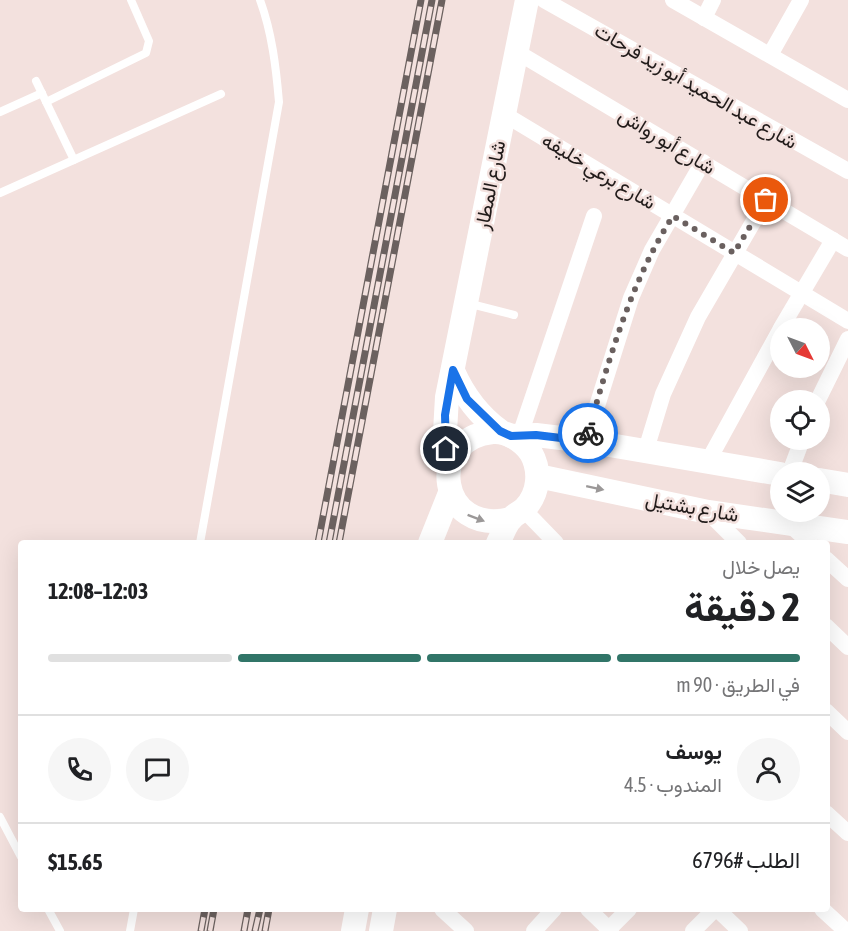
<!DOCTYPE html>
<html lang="ar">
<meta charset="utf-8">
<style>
body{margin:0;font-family:"Asap Condensed",Vazirmatn,sans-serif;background:#f6f6f6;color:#202124;direction:rtl;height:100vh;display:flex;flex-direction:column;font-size:22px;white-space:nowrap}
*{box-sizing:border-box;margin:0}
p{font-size:20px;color:#757577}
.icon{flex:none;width:33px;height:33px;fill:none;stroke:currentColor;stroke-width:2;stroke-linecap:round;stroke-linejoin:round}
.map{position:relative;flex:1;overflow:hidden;direction:ltr}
.panel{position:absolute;left:18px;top:540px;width:812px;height:372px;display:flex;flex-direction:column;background:#fff;border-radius:6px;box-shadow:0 6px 24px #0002;direction:rtl}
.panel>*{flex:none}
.needle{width:39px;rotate:132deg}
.controls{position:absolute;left:770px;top:318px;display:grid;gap:12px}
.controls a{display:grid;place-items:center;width:60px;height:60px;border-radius:50%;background:#fff;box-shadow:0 6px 24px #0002;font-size:30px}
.pin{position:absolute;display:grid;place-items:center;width:51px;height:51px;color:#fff;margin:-26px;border:3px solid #fff;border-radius:50%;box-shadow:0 2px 6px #0007}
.courier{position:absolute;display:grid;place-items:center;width:60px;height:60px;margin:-30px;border:4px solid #1a73e8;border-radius:50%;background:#fff;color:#222;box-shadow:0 2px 8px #0007}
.summary em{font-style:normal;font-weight:700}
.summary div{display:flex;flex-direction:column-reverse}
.summary{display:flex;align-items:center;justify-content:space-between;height:102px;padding:0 30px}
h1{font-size:39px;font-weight:700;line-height:45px}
.bar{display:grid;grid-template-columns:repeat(4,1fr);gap:9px 6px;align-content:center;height:72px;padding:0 30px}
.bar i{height:8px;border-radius:4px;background:#e0e0e0}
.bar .selected{background:#317568}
.bar p{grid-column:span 4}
.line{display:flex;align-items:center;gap:15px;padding:0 30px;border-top:2px solid #e0e0e0}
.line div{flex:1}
.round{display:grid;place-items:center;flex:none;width:63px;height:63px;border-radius:32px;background:#f6f6f6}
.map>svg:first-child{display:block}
</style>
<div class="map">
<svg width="848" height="931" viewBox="0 0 848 931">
<rect width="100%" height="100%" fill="#f3e1de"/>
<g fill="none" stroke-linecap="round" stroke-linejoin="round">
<!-- lane -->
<g stroke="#fff" stroke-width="8">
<polyline points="36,81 74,160"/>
<polyline points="46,102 146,53 149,41 131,0"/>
<polyline points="0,112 42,93"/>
<polyline points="0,193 221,94"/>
<polyline points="467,303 514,315"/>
<path d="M200,543L279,102C276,67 272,33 260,0"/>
<polyline points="0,817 21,857"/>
<polyline points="48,909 60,931"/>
<polyline points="130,931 134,909"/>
</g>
<!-- street -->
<g stroke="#fff" stroke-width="16">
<polyline points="544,0 848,171"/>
<polyline points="673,0 848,100"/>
<polyline points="704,18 713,0"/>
<polyline points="517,52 848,249"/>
<polyline points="770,55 801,0"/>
<polyline points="504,114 848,321"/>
<polyline points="781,328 833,240"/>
<polyline points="818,400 848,339"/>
<polyline points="520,435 594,216"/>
<polyline points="586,441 631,298 652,250 703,162"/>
<polyline points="645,453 663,394 698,317 766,200"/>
<polyline points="707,463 780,330"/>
<polyline points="790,472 802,440"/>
<polyline points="524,510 556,543"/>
<polyline points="708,512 739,543"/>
<polyline points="788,523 810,543"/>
<polyline points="826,559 848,579"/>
<polyline points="826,626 848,647"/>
<polyline points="826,711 848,732"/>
<polyline points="826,813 848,833"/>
<polyline points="442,909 466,931"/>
<polyline points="588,909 611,931"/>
<polyline points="717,909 740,931"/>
<polyline points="822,909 846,931"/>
<polyline points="534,931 554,909"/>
<polyline points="607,931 629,909"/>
<polyline points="693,931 715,909"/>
</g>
<!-- secondary -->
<g stroke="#fff" stroke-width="24">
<path d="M453,371C464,396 478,415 500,431"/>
<polyline points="511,436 536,435 586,441 780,474"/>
<polyline points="449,466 445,432 447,397 527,0"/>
<polyline points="538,476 708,512 848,532"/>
<polyline points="819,480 848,485"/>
<polyline points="430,543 450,493"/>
<path d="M498,543C502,536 505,525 511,519C515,514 521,512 525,508C539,493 541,471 531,453C523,441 507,431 493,432C425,438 438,537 511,519"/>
<polyline points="353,931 357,909"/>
<polyline points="381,931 385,909"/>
</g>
<defs>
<g id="rail">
<polyline points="318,543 421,0"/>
<polyline points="329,543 432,0"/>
<polyline points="339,543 442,0"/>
<polyline points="201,931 205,909"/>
<polyline points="210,931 214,909"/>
<polyline points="244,931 248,909"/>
<polyline points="255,931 260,909"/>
<polyline points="265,931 269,909"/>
</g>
</defs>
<!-- rail casing -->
<use href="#rail" stroke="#6b615f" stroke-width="7"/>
<!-- rail -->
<use href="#rail" stroke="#f3e1de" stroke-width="4.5" stroke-dasharray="14" stroke-linecap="butt"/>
</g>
<!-- one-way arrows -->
<defs><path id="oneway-solid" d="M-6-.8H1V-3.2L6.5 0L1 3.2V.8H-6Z" transform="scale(1.5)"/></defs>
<g fill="#9b9898">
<use href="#oneway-solid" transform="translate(595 488) rotate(12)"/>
<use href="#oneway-solid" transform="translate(476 518) rotate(21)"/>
</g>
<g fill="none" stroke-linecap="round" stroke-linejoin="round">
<!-- done -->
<path stroke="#6a605f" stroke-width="6" stroke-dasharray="0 10.8" d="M588,433C609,359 631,281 673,216L734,253L766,200"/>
<!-- route -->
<polyline stroke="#1a73e8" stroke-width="8" points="446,449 445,415 453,370 467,399 500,431 511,436 536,435 586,441 588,433"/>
</g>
<g text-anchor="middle" stroke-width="5" stroke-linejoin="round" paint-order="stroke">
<!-- street labels -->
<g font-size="20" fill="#211b1a" stroke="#f3e1de">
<text transform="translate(696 86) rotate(30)" y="7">شارع عبد الحميد أبو زيد فرحات</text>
<text transform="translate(667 141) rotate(31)" y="7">شارع أبو رواش</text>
<text transform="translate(599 171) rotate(31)" y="7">شارع برعي خليفه</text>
<text transform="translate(490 185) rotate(-79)" y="7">شارع المطار</text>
<text transform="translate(692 507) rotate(10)" y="7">شارع بشتيل</text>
</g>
</g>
</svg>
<div class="controls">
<a><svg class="needle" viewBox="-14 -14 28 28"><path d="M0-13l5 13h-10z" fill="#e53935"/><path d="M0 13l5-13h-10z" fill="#757577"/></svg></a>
<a><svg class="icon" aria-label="locate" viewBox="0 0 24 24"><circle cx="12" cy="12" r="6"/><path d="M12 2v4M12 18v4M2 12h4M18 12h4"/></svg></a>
<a><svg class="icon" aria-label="layers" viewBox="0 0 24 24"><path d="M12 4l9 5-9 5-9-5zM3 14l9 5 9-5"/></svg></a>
</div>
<div class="pin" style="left:766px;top:200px;background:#ea580c"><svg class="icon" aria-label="bag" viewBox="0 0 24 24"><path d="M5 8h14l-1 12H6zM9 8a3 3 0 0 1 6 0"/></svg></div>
<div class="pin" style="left:446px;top:449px;background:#1f2937"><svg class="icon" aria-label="home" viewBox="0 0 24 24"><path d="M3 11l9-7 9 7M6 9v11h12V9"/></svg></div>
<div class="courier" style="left:588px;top:433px"><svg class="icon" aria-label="bike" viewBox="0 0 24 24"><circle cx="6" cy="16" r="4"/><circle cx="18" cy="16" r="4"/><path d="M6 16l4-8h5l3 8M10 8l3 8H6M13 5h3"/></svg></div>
<section class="panel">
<div class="summary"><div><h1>2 دقيقة</h1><p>يصل خلال</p></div><em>12:03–12:08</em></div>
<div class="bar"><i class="selected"></i><i class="selected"></i><i class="selected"></i><i></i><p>في الطريق · 90 m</p></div>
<div class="line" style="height:108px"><a class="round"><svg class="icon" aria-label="person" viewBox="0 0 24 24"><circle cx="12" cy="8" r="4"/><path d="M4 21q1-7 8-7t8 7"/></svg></a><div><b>يوسف</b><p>المندوب · 4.5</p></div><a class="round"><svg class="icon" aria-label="chat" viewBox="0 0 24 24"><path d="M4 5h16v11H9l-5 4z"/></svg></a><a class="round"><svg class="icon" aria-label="phone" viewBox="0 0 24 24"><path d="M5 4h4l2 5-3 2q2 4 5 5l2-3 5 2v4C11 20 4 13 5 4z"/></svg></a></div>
<div class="line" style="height:78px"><div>الطلب #6796</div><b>$15.65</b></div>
</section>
</div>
